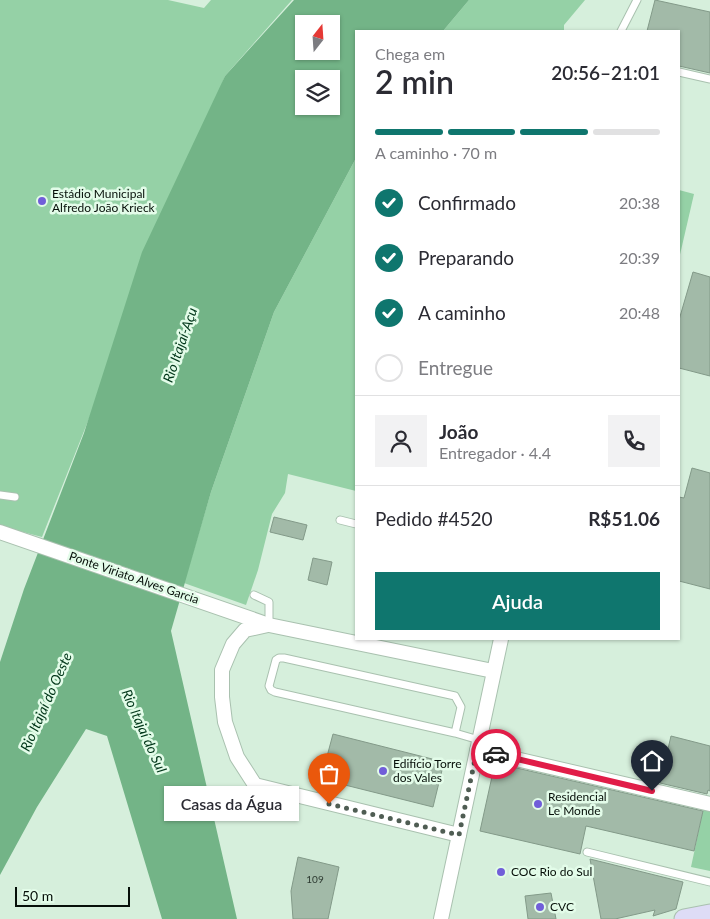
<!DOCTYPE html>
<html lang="pt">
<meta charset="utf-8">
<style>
body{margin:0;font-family:Lato,sans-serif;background:#f2f2f3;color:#2b2b33;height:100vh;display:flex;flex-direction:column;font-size:19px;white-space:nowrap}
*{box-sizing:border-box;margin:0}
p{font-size:16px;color:#7c7c81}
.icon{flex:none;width:28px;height:28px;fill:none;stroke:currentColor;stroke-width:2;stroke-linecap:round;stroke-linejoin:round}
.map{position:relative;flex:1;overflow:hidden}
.details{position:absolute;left:355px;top:30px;width:325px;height:610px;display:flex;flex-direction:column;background:#fff;border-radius:0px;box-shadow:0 1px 4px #0004}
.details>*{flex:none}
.needle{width:32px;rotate:17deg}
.controls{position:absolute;left:295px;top:15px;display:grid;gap:10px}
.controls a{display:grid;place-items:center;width:45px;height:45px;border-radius:0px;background:#fff;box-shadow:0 1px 4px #0004;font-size:25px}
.scale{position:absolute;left:15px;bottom:12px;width:115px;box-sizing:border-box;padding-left:5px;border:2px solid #060f09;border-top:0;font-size:14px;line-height:18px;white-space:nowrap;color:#060f09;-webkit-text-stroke:4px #e3fce9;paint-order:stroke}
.pin{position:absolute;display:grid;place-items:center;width:42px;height:42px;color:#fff;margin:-51px -21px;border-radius:50% 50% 50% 0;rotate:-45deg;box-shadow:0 0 5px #0007}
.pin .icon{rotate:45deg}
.courier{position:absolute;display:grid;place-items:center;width:50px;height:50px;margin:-25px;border:4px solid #e11d48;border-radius:50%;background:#fff;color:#222;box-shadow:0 1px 6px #0007}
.bubble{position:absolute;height:35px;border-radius:0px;background:#fff;box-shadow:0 1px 4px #0004;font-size:16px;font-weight:600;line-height:35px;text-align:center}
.overview em{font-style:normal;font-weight:600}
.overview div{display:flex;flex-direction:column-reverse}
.overview{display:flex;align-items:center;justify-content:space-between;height:85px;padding:0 20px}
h1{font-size:32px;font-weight:600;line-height:38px}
.bar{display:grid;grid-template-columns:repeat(4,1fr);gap:8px 5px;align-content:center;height:60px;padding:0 20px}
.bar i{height:6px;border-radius:4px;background:#e1e1e2}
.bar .selected{background:#0f766e}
.bar p{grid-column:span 4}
.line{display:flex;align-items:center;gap:12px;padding:0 20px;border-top:1px solid #e1e1e2}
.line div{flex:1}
.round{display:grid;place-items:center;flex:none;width:52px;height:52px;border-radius:0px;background:#f2f2f3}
ol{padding:0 20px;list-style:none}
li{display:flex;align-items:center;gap:15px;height:55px}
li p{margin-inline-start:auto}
li .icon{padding:5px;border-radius:50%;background:#0f766e;color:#fff;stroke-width:4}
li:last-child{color:#7c7c81}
li i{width:28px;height:28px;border:2px solid #e1e1e2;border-radius:50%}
.cta{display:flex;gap:10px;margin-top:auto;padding:10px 20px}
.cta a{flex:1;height:58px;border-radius:0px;background:#0f766e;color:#fff;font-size:20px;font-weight:600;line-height:58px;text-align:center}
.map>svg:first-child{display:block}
</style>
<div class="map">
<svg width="710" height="919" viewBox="0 0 710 919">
<rect width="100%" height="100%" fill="#d6efdc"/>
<!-- green -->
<g fill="#95d1a6">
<polygon points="0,0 168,0 204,8 211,0 292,0 225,76 42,537 0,526"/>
<polygon points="469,0 585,0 564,25 564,31 443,31"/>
<polygon points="356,158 356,491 288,474 285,493 272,514 258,570 246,605 184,583 211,492 274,312"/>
<polygon points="679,190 694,194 679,259"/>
<polygon points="704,806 710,807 710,871 691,867"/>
</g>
<!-- water -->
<path fill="#73b487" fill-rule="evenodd" d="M294,0H469L443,31H356V158L274,312L211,492L171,631L237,919H162L107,736L86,729L37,807L0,875V662L24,589L84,433L142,252L225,76ZM304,24H331V51H304ZM304,79H331V106H304Z"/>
<!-- building -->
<g fill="#a2baa8" stroke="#839a89">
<polygon points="655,0 710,12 710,73 679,66 679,31 647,31"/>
<polygon points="693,272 710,277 710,376 679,368 679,320"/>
<polygon points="692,468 710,473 710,589 679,581 679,497 684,498"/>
<polygon points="274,517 307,525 303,540 270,532"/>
<polygon points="313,558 332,562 327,585 308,580"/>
<polygon points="333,734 444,762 433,807 321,779"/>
<polygon points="671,736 710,746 710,791 708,790 707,794 660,783"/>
<polygon points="495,763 703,811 694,851 586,826 580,854 480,831"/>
<polygon points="298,857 339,867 328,919 293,919 291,891"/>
<polygon points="590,859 683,882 676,909 653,916 655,910 615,919 601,919"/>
<polygon points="551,893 556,919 528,919 525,896"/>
</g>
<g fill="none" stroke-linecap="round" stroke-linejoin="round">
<defs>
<g id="lane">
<polyline points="621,31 637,0"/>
<polyline points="679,72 710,79"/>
<polyline points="0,495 15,497"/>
<polyline points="340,520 356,524"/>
<polyline points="254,595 269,602 269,625"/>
<polyline points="455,733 461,707 455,696 284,658 279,658 276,660 269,686 271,690 275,692 455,733 479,740"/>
<polyline points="587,852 710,882"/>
</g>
<g id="street">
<polyline points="0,532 269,625 493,671"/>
<polyline points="268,625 245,630 233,644 222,670 222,697 225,722 237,757 255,785 459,835"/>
<polyline points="477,750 710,804"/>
<polyline points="441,919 501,639"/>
</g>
<polyline id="secondary" points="684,919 710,914"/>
</defs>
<!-- lane casing -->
<use href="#lane" stroke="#a9c1af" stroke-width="9"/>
<!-- street casing -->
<use href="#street" stroke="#a9c1af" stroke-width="16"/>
<!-- secondary casing -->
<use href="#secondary" stroke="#a9c1af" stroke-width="21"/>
<!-- lane -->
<use href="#lane" stroke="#fff" stroke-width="7"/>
<!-- street -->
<use href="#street" stroke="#fff" stroke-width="14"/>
<!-- secondary -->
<use href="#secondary" stroke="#dedcf6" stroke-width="19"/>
</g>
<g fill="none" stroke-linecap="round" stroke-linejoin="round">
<!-- done -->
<polyline stroke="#4f5d53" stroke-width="5" stroke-dasharray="0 9" points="329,804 459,835 477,750 496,754"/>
<!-- route -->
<polyline stroke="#e11d48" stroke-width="6" points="496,754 652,791"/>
</g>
<!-- markers -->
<g fill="#715ed9" stroke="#e3fce9" stroke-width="2">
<circle cx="42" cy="201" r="5"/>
<circle cx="383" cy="771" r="5"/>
<circle cx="538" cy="804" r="5"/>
<circle cx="501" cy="872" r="5"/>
<circle cx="540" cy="907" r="5"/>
</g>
<g text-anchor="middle" stroke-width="5" stroke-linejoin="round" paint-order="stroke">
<!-- number labels -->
<g font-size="10" fill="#2d3a31">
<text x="315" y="883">109</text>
</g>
<!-- poi labels -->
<g font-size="12" fill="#060f09" stroke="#e3fce9" text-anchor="start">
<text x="52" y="198">Estádio Municipal<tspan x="52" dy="14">Alfredo João Krieck</tspan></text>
<text x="393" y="768">Edifício Torre<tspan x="393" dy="14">dos Vales</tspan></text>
<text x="548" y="801">Residencial<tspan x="548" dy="14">Le Monde</tspan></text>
<text x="511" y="876">COC Rio do Sul</text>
<text x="550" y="911">CVC</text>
</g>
<!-- street labels -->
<g font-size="12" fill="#060f09" stroke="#e3fce9">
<text transform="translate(134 578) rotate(19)" y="4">Ponte Viriato Alves Garcia</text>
</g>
<!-- water labels -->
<g font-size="14" font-style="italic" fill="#003619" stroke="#e3fce9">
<text transform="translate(180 345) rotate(-71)" y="5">Rio Itajaí-Açu</text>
<text transform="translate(46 702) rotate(-66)" y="5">Rio Itajaí do Oeste</text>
<text transform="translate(144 731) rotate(66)" y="5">Rio Itajaí do Sul</text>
</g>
</g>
</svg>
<div class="controls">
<a><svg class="needle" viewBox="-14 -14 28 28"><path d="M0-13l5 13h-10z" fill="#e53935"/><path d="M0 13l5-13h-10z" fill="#7c7c81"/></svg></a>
<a><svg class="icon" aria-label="layers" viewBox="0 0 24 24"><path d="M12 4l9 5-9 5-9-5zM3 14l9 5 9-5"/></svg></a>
</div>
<div class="scale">50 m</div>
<div class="pin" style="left:329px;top:804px;background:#ea580c"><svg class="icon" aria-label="bag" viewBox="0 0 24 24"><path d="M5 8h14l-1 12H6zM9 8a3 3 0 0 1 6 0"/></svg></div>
<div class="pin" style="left:652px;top:791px;background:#1f2937"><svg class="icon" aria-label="home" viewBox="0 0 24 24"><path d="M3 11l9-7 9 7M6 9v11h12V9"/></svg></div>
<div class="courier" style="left:496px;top:754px"><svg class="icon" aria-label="car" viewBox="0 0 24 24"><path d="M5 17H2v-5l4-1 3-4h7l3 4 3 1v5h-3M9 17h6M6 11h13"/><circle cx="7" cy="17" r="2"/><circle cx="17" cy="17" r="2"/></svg></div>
<div class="bubble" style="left:164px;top:786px;width:135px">Casas da Água</div>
<section class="details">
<div class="overview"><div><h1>2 min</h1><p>Chega em</p></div><em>20:56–21:01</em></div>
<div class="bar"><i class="selected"></i><i class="selected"></i><i class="selected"></i><i></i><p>A caminho · 70 m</p></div>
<ol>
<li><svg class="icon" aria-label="check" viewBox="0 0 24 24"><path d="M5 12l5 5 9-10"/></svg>Confirmado<p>20:38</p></li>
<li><svg class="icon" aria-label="check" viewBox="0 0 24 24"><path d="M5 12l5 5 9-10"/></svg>Preparando<p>20:39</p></li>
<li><svg class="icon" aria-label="check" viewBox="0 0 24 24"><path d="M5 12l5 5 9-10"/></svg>A caminho<p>20:48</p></li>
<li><i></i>Entregue</li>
</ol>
<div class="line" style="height:90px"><a class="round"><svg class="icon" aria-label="person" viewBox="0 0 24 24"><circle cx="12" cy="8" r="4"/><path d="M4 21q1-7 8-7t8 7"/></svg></a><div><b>João</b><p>Entregador · 4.4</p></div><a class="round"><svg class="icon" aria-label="phone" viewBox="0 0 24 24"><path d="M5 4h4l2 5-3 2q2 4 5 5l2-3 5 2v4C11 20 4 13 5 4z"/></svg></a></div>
<div class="line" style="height:65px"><div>Pedido #4520</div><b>R$51.06</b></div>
<div class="cta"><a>Ajuda</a></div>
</section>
</div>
